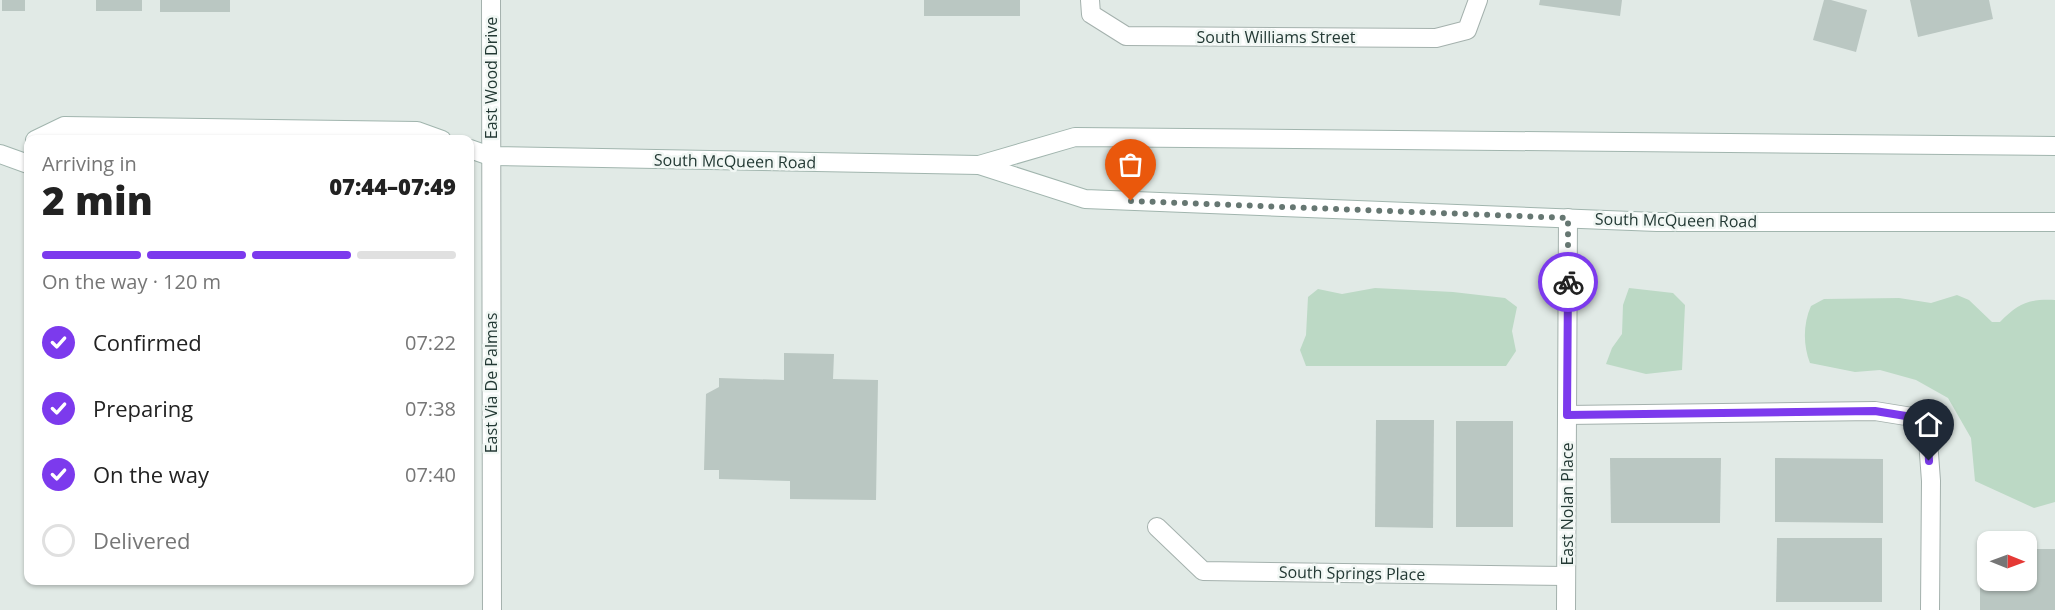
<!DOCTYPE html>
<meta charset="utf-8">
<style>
body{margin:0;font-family:"Open Sans",sans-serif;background:#f2f2f2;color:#222;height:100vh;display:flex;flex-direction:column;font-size:22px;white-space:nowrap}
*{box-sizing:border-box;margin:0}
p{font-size:20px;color:#767676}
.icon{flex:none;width:33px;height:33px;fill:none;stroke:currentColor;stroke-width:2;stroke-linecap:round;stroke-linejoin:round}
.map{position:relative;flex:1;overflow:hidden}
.details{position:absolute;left:24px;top:135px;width:450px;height:450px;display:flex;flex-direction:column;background:#fff;border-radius:12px;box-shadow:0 2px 4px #0004}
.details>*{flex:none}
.needle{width:39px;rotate:91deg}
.buttons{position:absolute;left:1977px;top:531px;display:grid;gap:12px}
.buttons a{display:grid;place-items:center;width:60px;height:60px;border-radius:12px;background:#fff;box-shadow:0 2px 4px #0004;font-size:30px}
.pin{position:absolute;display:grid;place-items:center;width:51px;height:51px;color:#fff;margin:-62px -26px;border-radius:50% 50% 50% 0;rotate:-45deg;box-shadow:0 0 6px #0007}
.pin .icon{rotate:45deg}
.courier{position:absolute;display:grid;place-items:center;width:60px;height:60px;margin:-30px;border:4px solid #7c3aed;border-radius:50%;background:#fff;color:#222;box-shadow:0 2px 8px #0007}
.headline em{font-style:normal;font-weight:800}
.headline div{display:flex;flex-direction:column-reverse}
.headline{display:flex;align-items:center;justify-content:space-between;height:102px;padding:0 18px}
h1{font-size:39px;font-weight:800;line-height:45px}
.bar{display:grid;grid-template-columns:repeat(4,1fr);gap:9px 6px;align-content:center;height:72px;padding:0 18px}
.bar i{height:8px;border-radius:4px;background:#e0e0e0}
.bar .active{background:#7c3aed}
.bar p{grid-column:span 4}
ol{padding:0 18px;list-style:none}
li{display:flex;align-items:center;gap:18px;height:66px}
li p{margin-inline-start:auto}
li .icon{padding:6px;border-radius:50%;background:#7c3aed;color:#fff;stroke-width:4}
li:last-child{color:#767676}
li i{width:33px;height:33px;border:3px solid #e0e0e0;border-radius:50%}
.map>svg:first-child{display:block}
</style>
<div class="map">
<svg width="2055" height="610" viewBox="0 0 2055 610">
<rect width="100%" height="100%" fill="#e1eae6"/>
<!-- green -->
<g fill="#bcd9c5">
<polygon points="1375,288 1453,292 1505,298 1517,307 1512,331 1516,351 1506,366 1306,366 1300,350 1306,335 1308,297 1318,289 1342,294"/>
<polygon points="1629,288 1673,293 1685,305 1682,370 1646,374 1606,364 1612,348 1622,334 1623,305"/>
<path d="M1957,295L1969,300L1992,322H2000C2019,303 2028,299 2055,300V502L2034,508L1975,481L1971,438L1948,398L1916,380L1880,370L1855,372L1810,363C1803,345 1803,324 1811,306L1824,299L1899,298L1931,303Z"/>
</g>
<!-- building -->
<g fill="#bac7c2">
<rect x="2" y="0" width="23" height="11"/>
<rect x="96" y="0" width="46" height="11"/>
<rect x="160" y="0" width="70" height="12"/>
<rect x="924" y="0" width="96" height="16"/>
<polygon points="1540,0 1622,0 1620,16 1539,5"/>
<polygon points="1824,0 1831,0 1867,10 1856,52 1813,40"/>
<polygon points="1910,0 1989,0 1993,19 1918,37"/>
<polygon points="784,353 834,354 833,379 878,380 876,500 790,499 790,481 719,479 719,470 704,470 706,394 719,387 719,378 784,380"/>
<polygon points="1376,420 1434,420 1433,528 1375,527"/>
<rect x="1456" y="421" width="57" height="106"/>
<polygon points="1610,458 1721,458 1720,523 1611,523"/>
<polygon points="1775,458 1883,459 1883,523 1775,522"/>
<polygon points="1777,538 1882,538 1882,602 1776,602"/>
<polygon points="1980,549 1988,549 1988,580 2026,580 2026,549 2055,549 2055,610 1980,610"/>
</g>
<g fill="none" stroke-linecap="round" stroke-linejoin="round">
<defs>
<g id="minor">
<polyline points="491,0 492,610"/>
<polyline points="1090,0 1091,14 1126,36 1436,38 1467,30 1478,0"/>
<polyline points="1567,415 1875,411 1912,417 1928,440 1931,481 1930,610"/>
<polyline points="1157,527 1203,571 1566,576"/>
<polyline points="1566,610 1568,218"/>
</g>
<g id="secondary">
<polyline points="35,140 64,126 417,131 442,140"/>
<polyline points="470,149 490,156 979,165 1085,199 1657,222 2055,222"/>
<polyline points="0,154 28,164"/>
<polyline points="979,165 1075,137 2055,146"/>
</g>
</defs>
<!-- minor casing -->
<use href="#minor" stroke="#a4b1ad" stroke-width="20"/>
<!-- secondary casing -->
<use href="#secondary" stroke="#a1b5ae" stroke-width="20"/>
<!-- minor -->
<use href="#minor" stroke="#fff" stroke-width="18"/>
<!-- secondary -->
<use href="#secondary" stroke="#fff" stroke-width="18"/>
</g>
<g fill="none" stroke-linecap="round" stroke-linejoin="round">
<!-- done -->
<polyline stroke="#667772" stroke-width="6" stroke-dasharray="0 10.8" points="1131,201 1568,218 1568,282"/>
<!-- route -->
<polyline stroke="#7c3aed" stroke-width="8" points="1568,282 1567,415 1875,411 1912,417 1928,440 1929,461"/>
</g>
<g text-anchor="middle" stroke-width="5" stroke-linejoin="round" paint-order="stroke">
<!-- street labels -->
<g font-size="16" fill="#233934" stroke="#f1f7f4">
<text x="1276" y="43">South Williams Street</text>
<text transform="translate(491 78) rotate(-90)" y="6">East Wood Drive</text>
<text transform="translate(735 161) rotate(1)" y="6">South McQueen Road</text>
<text transform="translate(1676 220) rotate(1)" y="6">South McQueen Road</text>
<text transform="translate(491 383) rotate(-90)" y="6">East Via De Palmas</text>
<text transform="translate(1567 504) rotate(-90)" y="6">East Nolan Place</text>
<text transform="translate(1352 573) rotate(1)" y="6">South Springs Place</text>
</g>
</g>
</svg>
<div class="buttons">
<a><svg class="needle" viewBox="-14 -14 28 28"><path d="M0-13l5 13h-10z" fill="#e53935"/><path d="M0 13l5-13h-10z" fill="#767676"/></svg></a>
</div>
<div class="pin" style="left:1131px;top:201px;background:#ea580c"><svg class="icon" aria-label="bag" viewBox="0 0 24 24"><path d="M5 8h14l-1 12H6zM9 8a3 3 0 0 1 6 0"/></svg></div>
<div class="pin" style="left:1929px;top:461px;background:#1f2937"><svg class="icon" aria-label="home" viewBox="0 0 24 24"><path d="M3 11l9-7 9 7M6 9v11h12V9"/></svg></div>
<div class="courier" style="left:1568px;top:282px"><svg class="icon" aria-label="bike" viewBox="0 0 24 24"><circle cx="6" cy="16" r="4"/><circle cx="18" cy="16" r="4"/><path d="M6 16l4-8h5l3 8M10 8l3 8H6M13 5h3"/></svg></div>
<section class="details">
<div class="headline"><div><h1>2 min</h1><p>Arriving in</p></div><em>07:44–07:49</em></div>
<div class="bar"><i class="active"></i><i class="active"></i><i class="active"></i><i></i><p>On the way · 120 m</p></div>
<ol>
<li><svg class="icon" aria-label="check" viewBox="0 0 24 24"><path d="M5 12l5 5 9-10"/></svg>Confirmed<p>07:22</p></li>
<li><svg class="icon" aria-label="check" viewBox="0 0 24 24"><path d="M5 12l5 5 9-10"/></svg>Preparing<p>07:38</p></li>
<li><svg class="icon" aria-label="check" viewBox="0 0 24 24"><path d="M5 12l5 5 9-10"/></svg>On the way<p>07:40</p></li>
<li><i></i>Delivered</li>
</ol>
</section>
</div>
